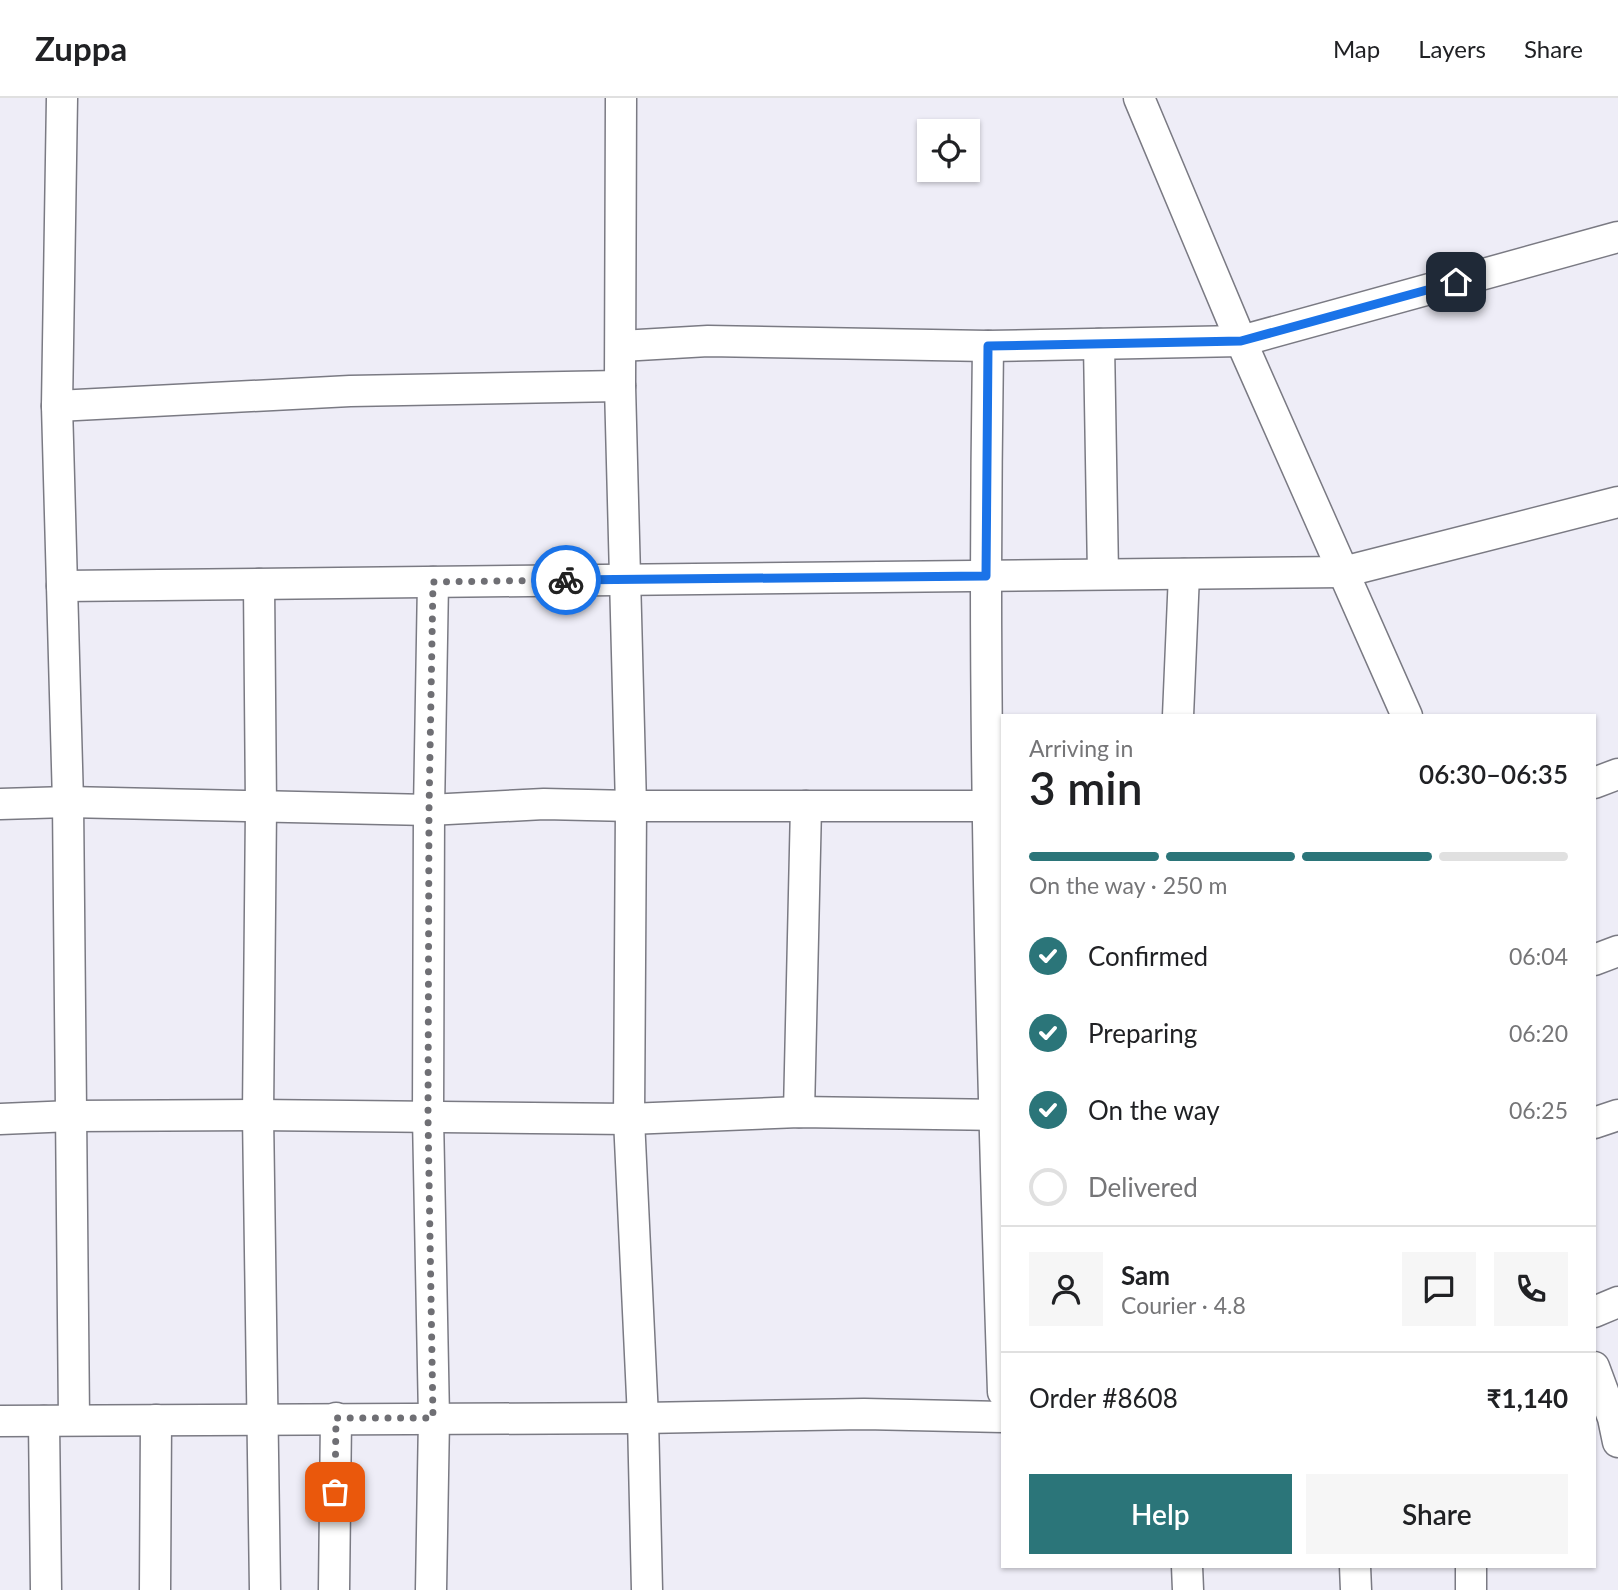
<!DOCTYPE html>
<meta charset="utf-8">
<style>
body{margin:0;font-family:Lato,sans-serif;background:#f6f6f6;color:#202124;height:100vh;display:flex;flex-direction:column;font-size:26px;white-space:nowrap}
*{box-sizing:border-box;margin:0}
p{font-size:23px;color:#757577}
.icon{flex:none;width:38px;height:38px;fill:none;stroke:currentColor;stroke-width:2;stroke-linecap:round;stroke-linejoin:round}
.map{position:relative;flex:1;overflow:hidden}
.details{position:absolute;left:1001px;top:616px;width:595px;height:854px;display:flex;flex-direction:column;background:#fff;border-radius:0px;box-shadow:0 2px 5px #0004}
.details>*{flex:none}
.buttons{position:absolute;left:917px;top:21px;display:grid;gap:14px}
.buttons a{display:grid;place-items:center;width:63px;height:63px;border-radius:0px;background:#fff;box-shadow:0 2px 5px #0004;font-size:35px}
.pin{position:absolute;display:grid;place-items:center;width:60px;height:60px;color:#fff;margin:-30px;border-radius:14px;box-shadow:0 4px 10px #0006}
.courier{position:absolute;display:grid;place-items:center;width:70px;height:70px;margin:-35px;border:5px solid #1a73e8;border-radius:50%;background:#fff;color:#222;box-shadow:0 2px 9px #0007}
.summary em{font-style:normal;font-weight:600}
.summary div{display:flex;flex-direction:column-reverse}
.summary{display:flex;align-items:center;justify-content:space-between;height:119px;padding:0 28px}
h1{font-size:46px;font-weight:600;line-height:52px}
.bar{display:grid;grid-template-columns:repeat(4,1fr);gap:10px 7px;align-content:center;height:84px;padding:0 28px}
.bar i{height:9px;border-radius:5px;background:#e0e0e0}
.bar .on{background:#2b7579}
.bar p{grid-column:span 4}
.line{display:flex;align-items:center;gap:18px;padding:0 28px;border-top:2px solid #e0e0e0}
.line div{flex:1}
.round{display:grid;place-items:center;flex:none;width:74px;height:74px;border-radius:0px;background:#f6f6f6}
ol{padding:0 28px;list-style:none}
li{display:flex;align-items:center;gap:21px;height:77px}
li p{margin-inline-start:auto}
li .icon{padding:7px;border-radius:50%;background:#2b7579;color:#fff;stroke-width:4}
li:last-child{color:#757577}
li i{width:38px;height:38px;border:4px solid #e0e0e0;border-radius:50%}
.primary-button{display:flex;gap:14px;margin-top:auto;padding:14px 28px}
.primary-button a{flex:1;height:80px;border-radius:0px;background:#2b7579;color:#fff;font-size:28px;font-weight:600;line-height:80px;text-align:center}
.primary-button a+a{background:#f6f6f6;color:#202124}
header{display:flex;align-items:center;gap:42px;box-sizing:border-box;height:98px;padding:0 35px;background:#fff;border-bottom:2px solid #e0e0e0}
header strong{font-size:33px}
nav{display:flex;gap:38px;margin-inline-start:auto;font-size:24px}
.map>svg:first-child{display:block}
</style>
<header>
<strong>Zuppa</strong>
<nav><a>Map</a><a>Layers</a><a>Share</a></nav>
</header>
<div class="map">
<svg width="1618" height="1492" viewBox="0 0 1618 1492">
<rect width="100%" height="100%" fill="#eeedf7"/>
<g fill="none" stroke-linecap="round" stroke-linejoin="round">
<defs>
<g id="street">
<polyline points="62,0 57,308 68,704 74,1322"/>
<polyline points="621,0 620,288 631,708 629,1021 643,1320 647,1492"/>
<polyline points="1139,0 1241,243 1407,618"/>
<polyline points="1099,246 1103,476"/>
<polyline points="621,248 708,243 988,248 1241,243 1618,139"/>
<path d="M988,248C987,325 986,403 986,480C986,751 994,1023 1003,1294"/>
<polyline points="57,308 350,293 620,288"/>
<polyline points="259,486 261,709 258,1017 265,1492"/>
<polyline points="62,488 1343,474 1618,404"/>
<polyline points="1178,618 1184,476"/>
<polyline points="1594,685 1618,676"/>
<polyline points="0,706 68,704 429,712 544,706 631,708 1003,708"/>
<polyline points="1594,862 1618,853"/>
<polyline points="799,1014 806,708"/>
<polyline points="0,1021 72,1018 258,1017 629,1021 799,1014 1003,1017"/>
<polyline points="1594,1025 1618,1017"/>
<polyline points="1594,1214 1618,1204"/>
<polyline points="1594,1269 1613,1320 1618,1344"/>
<polyline points="0,1323 643,1320 864,1316 1003,1319"/>
<polyline points="44,1323 46,1492"/>
<polyline points="1187,1468 1188,1492"/>
<polyline points="1355,1468 1356,1492"/>
<polyline points="155,1492 156,1322"/>
<polyline points="334,1492 336,1320"/>
<polyline points="431,1492 434,1320 428,1019 429,712 433,484"/>
<polyline points="1471,1492 1471,1468"/>
</g>
</defs>
<!-- street casing -->
<use href="#street" stroke="#7a7a83" stroke-width="33"/>
<!-- street -->
<use href="#street" stroke="#fff" stroke-width="30"/>
</g>
<g fill="none" stroke-linecap="round" stroke-linejoin="round">
<!-- done -->
<polyline stroke="#6f6f74" stroke-width="7" stroke-dasharray="0 12.6" points="335,1394 336,1320 433,1320 428,1019 429,712 433,484 566,482"/>
<!-- route -->
<polyline stroke="#1a73e8" stroke-width="9" points="566,482 986,478 988,248 1241,243 1456,184"/>
</g>
</svg>
<div class="buttons">
<a><svg class="icon" aria-label="locate" viewBox="0 0 24 24"><circle cx="12" cy="12" r="6"/><path d="M12 2v4M12 18v4M2 12h4M18 12h4"/></svg></a>
</div>
<div class="pin" style="left:335px;top:1394px;background:#ea580c"><svg class="icon" aria-label="bag" viewBox="0 0 24 24"><path d="M5 8h14l-1 12H6zM9 8a3 3 0 0 1 6 0"/></svg></div>
<div class="pin" style="left:1456px;top:184px;background:#1f2937"><svg class="icon" aria-label="home" viewBox="0 0 24 24"><path d="M3 11l9-7 9 7M6 9v11h12V9"/></svg></div>
<div class="courier" style="left:566px;top:482px"><svg class="icon" aria-label="bike" viewBox="0 0 24 24"><circle cx="6" cy="16" r="4"/><circle cx="18" cy="16" r="4"/><path d="M6 16l4-8h5l3 8M10 8l3 8H6M13 5h3"/></svg></div>
<section class="details">
<div class="summary"><div><h1>3 min</h1><p>Arriving in</p></div><em>06:30–06:35</em></div>
<div class="bar"><i class="on"></i><i class="on"></i><i class="on"></i><i></i><p>On the way · 250 m</p></div>
<ol>
<li><svg class="icon" aria-label="check" viewBox="0 0 24 24"><path d="M5 12l5 5 9-10"/></svg>Confirmed<p>06:04</p></li>
<li><svg class="icon" aria-label="check" viewBox="0 0 24 24"><path d="M5 12l5 5 9-10"/></svg>Preparing<p>06:20</p></li>
<li><svg class="icon" aria-label="check" viewBox="0 0 24 24"><path d="M5 12l5 5 9-10"/></svg>On the way<p>06:25</p></li>
<li><i></i>Delivered</li>
</ol>
<div class="line" style="height:126px"><a class="round"><svg class="icon" aria-label="person" viewBox="0 0 24 24"><circle cx="12" cy="8" r="4"/><path d="M4 21q1-7 8-7t8 7"/></svg></a><div><b>Sam</b><p>Courier · 4.8</p></div><a class="round"><svg class="icon" aria-label="chat" viewBox="0 0 24 24"><path d="M4 5h16v11H9l-5 4z"/></svg></a><a class="round"><svg class="icon" aria-label="phone" viewBox="0 0 24 24"><path d="M5 4h4l2 5-3 2q2 4 5 5l2-3 5 2v4C11 20 4 13 5 4z"/></svg></a></div>
<div class="line" style="height:91px"><div>Order #8608</div><b>₹1,140</b></div>
<div class="primary-button"><a>Help</a><a>Share</a></div>
</section>
</div>
